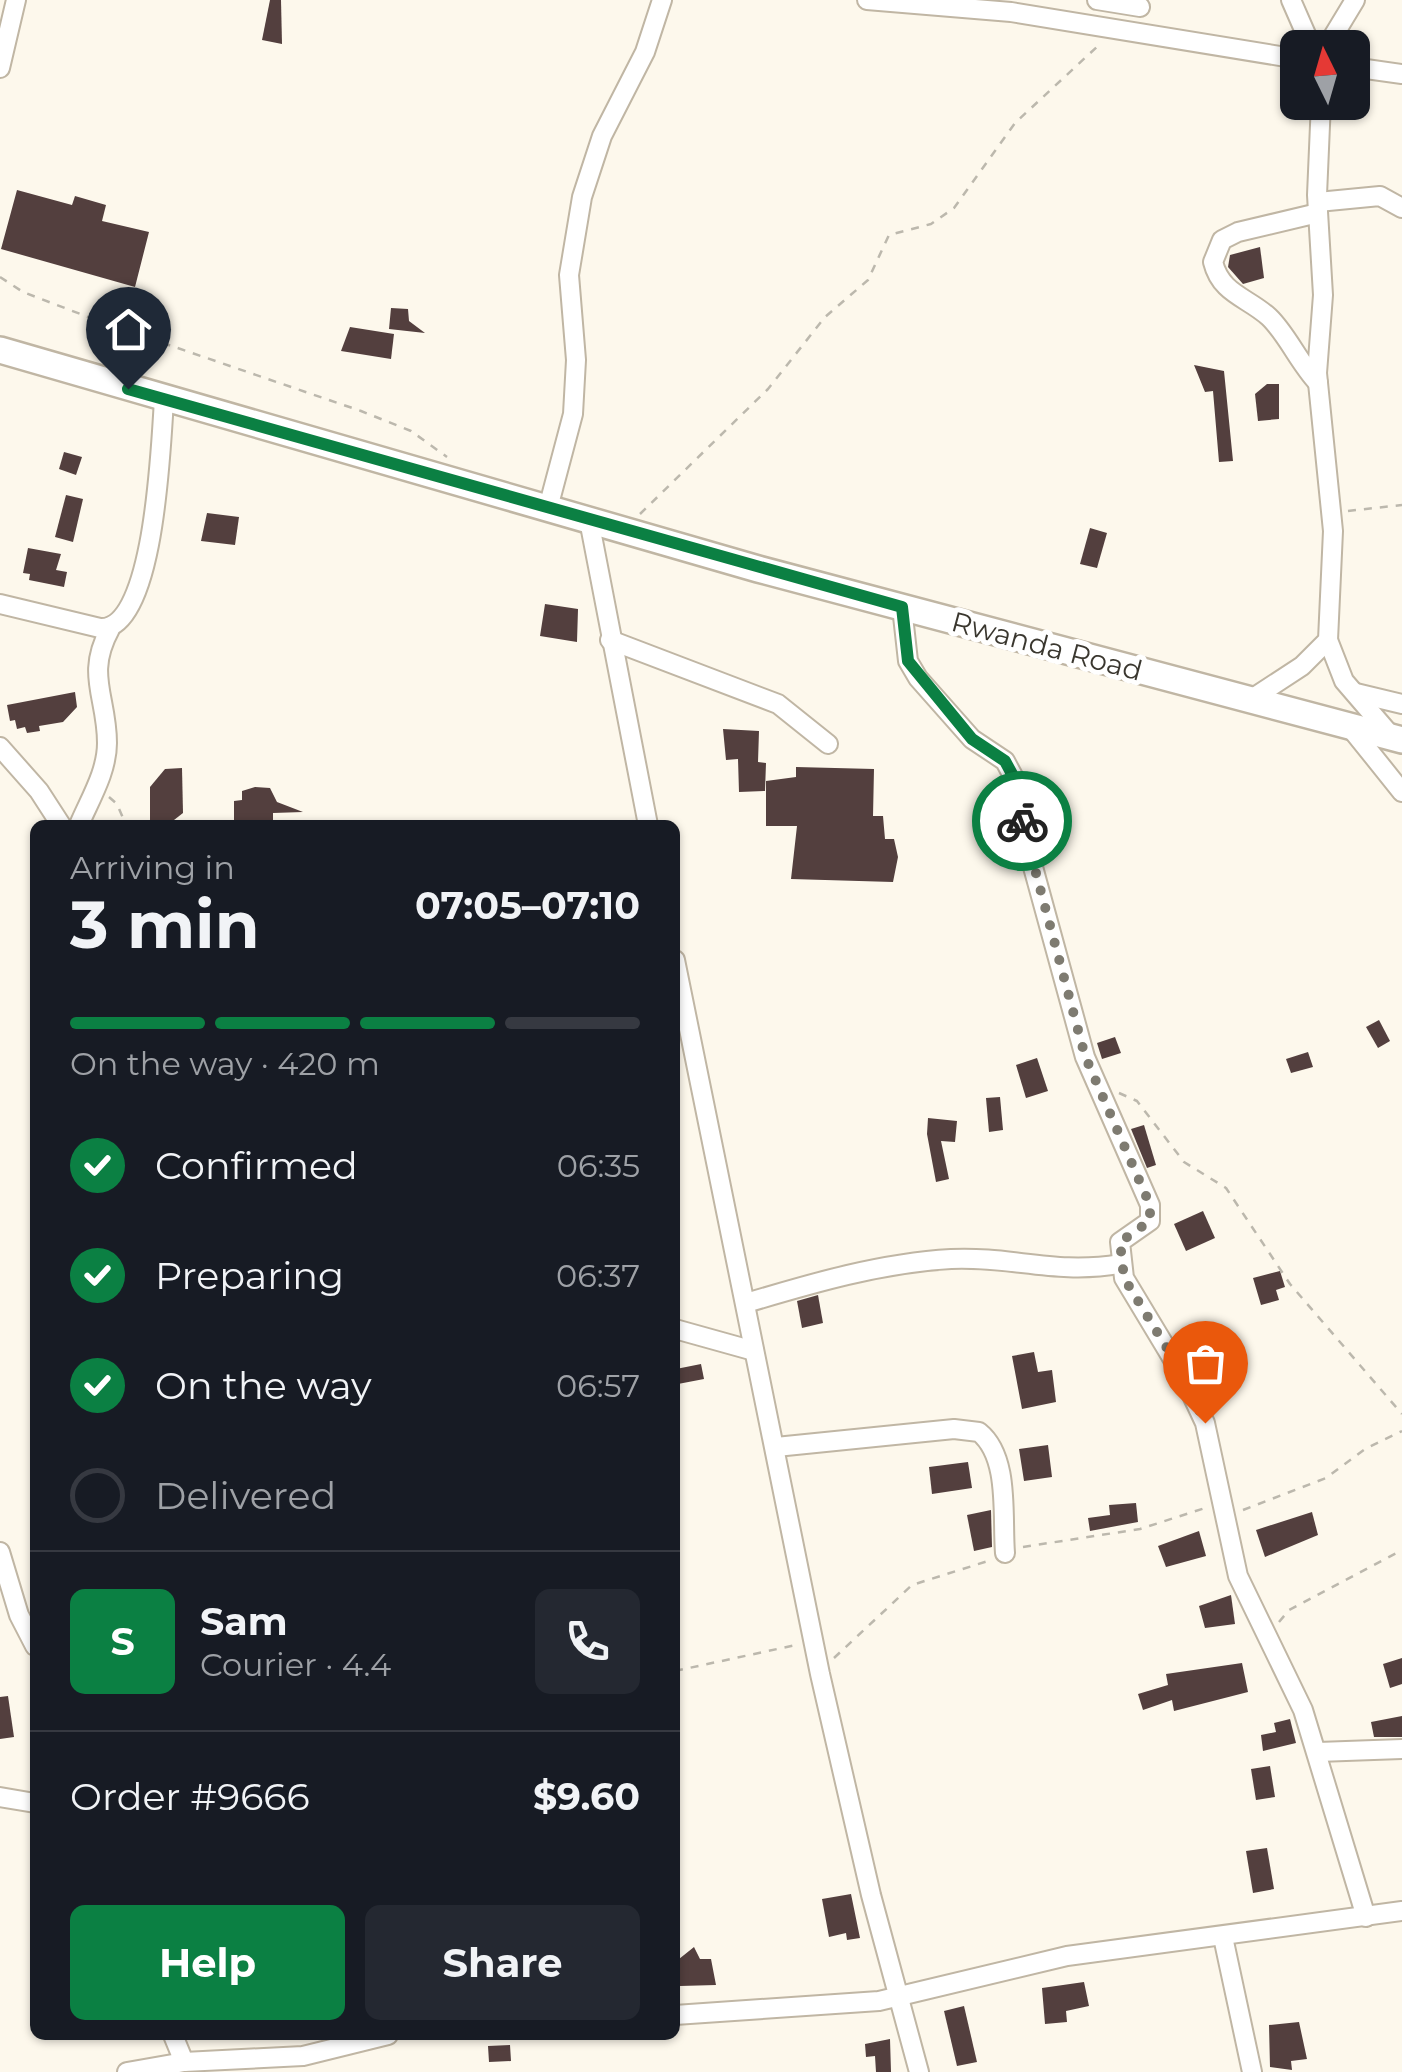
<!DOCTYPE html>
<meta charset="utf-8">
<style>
body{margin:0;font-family:Montserrat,sans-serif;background:#242831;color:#f1f3f6;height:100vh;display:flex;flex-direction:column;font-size:38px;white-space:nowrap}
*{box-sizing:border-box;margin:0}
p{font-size:32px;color:#9ea1a6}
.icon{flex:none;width:55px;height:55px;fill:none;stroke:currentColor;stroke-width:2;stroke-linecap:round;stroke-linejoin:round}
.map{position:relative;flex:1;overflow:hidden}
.sheet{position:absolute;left:30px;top:820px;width:650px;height:1220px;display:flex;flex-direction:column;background:#171b24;border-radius:15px;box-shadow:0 2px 8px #0004}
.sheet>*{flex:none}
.needle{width:65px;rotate:355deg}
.fabs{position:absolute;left:1280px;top:30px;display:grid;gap:20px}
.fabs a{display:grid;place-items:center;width:90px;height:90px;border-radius:15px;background:#171b24;box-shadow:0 2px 8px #0004;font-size:50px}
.pin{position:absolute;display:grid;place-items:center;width:85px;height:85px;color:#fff;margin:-102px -42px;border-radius:50% 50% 50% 0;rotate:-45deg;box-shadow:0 0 10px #0007}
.pin .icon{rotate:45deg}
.courier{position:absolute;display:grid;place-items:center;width:100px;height:100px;margin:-50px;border:8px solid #0b8043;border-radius:50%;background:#fff;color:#222;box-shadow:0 2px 12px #0007}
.summary em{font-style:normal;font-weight:700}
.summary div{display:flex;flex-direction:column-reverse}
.summary{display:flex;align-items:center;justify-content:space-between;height:170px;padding:0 40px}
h1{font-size:65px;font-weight:700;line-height:75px}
.bar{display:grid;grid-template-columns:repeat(4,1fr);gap:15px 10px;align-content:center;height:120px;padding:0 40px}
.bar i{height:12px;border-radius:8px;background:#363941}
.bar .active{background:#0b8043}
.bar p{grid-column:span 4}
.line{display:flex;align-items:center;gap:25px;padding:0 40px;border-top:2px solid #363941}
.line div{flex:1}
.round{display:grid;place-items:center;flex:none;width:105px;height:105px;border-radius:15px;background:#242831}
ol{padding:0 40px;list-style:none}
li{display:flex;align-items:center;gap:30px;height:110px}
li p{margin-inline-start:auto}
li .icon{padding:10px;border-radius:50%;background:#0b8043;color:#fff;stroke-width:4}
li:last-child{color:#9ea1a6}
li i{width:55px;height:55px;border:5px solid #363941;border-radius:50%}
.primary-button{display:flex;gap:20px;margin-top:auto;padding:20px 40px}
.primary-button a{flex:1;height:115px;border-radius:15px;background:#0b8043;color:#fff;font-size:40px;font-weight:700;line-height:115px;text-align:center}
.primary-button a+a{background:#242831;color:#f1f3f6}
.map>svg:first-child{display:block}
</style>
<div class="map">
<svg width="1402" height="2072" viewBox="0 0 1402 2072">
<rect width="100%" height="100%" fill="#fdf8ec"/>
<!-- building -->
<g fill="#533f3e">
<polygon points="270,0 281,0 282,44 262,40"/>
<polygon points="17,190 72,205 75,196 106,205 102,221 149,232 135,287 1,249"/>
<polygon points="1260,247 1264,278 1243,284 1228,267 1230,255"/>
<polygon points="391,308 408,309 409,321 425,333 389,329"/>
<polygon points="350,327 394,334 391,359 341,351"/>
<polygon points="1194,365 1224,371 1233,461 1219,462 1213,391 1205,392"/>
<polygon points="1267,384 1279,384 1279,419 1258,421 1255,394"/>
<polygon points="64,452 82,457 76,475 59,469"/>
<polygon points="66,495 83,499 73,542 55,537"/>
<polygon points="207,513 239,517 235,545 201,541"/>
<polygon points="1090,528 1107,533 1097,568 1080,564"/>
<polygon points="28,548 61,554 56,570 67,572 64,587 29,580 30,574 23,573"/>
<polygon points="545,604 578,609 577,642 540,636"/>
<polygon points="75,692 77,707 63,722 39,726 40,731 27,733 25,727 17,729 15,720 10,721 7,705"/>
<polygon points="723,729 759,731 758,762 766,763 765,791 739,792 738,759 726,760"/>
<polygon points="796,767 874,769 873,816 883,816 885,839 894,839 898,857 893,882 791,879 797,826 766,826 766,781 796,777"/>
<polygon points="182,768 183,813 174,820 150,822 150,787 165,769"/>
<polygon points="255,787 270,788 277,802 303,812 273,813 273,823 268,825 245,825 244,820 234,820 234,801 242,800 242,791"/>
<polygon points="1379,1020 1390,1041 1378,1048 1366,1027"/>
<polygon points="1115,1037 1121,1053 1102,1059 1097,1043"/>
<polygon points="1308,1052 1313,1067 1291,1073 1286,1059"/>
<polygon points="1037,1058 1048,1091 1026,1098 1016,1065"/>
<polygon points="1000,1097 1003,1130 989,1132 986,1098"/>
<polygon points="928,1118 957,1121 955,1142 941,1141 949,1179 936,1182 927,1134"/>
<polygon points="1144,1125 1156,1165 1147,1168 1131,1129"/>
<polygon points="1203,1211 1215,1238 1186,1251 1174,1224"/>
<polygon points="1280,1271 1285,1287 1276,1290 1279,1300 1261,1305 1253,1278"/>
<polygon points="818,1295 823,1323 802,1328 797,1301"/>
<polygon points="1218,1340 1219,1364 1198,1366 1197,1345"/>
<polygon points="1034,1352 1038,1372 1052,1370 1056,1402 1022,1409 1012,1356"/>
<polygon points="701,1364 704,1379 678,1384 676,1369"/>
<polygon points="1048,1445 1052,1477 1024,1481 1019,1449"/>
<polygon points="968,1462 972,1488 932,1494 929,1467"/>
<polygon points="1136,1503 1138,1522 1090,1531 1088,1518 1110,1515 1109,1505"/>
<polygon points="991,1510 992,1547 974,1551 967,1515"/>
<polygon points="1312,1512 1318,1535 1265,1557 1256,1530"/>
<polygon points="1199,1531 1206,1556 1166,1567 1158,1546"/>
<polygon points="1231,1595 1235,1624 1205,1628 1199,1606"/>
<polygon points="1402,1658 1402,1684 1390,1688 1383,1664"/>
<polygon points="1242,1663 1248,1692 1174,1711 1172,1700 1143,1710 1138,1694 1168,1685 1166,1674"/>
<polygon points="8,1696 14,1737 0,1739 0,1697"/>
<polygon points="1402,1716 1402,1737 1374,1737 1371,1722"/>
<polygon points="1290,1719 1296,1743 1263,1751 1261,1735 1276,1732 1274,1723"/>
<polygon points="1270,1766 1275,1797 1256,1800 1251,1769"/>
<polygon points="1267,1848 1274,1889 1253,1893 1246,1851"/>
<polygon points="851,1894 860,1938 847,1940 846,1933 829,1937 822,1899"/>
<polygon points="694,1947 700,1959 711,1959 716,1985 680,1986 679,1959"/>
<polygon points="1084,1982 1089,2006 1066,2011 1067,2022 1045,2024 1042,1988"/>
<polygon points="964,2006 977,2062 957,2066 944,2011"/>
<polygon points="1299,2022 1307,2059 1291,2061 1292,2070 1270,2067 1269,2025"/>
<polygon points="890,2039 891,2072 876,2072 875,2056 866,2057 865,2044"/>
<polygon points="510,2045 511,2061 489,2062 488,2046"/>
</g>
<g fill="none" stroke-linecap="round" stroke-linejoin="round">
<defs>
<g id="minor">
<polyline points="867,0 1011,12 1298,59"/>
<polyline points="1097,0 1140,7"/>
<polyline points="1291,0 1312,48"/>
<polyline points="1326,48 1355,0"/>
<polyline points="1352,67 1402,74"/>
<polyline points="0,68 16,0"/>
<polyline points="1318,202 1380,196 1402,208"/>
<path d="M1318,383C1299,363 1287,334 1269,317C1247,297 1221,294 1213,262L1222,240L1238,232L1318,213"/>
<polyline points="548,508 573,414 576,360 569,275 582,197 602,136 645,52 662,0"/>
<polyline points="589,520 648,825"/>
<path d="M0,604L100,628C155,632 161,441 164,400"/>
<polyline points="902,607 908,661 918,678 972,739 1005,761 1013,776 1027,845 1085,1057 1150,1205 1150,1221 1120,1242 1124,1278 1183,1376 1205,1423 1238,1576 1303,1710 1366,1917"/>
<polyline points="610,640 778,704 828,744"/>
<polyline points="1328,640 1344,681 1393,738"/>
<polyline points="1356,693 1402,704"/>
<polyline points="1250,700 1302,666 1328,640 1333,531 1317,373 1323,295 1317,195 1321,102"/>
<polyline points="1349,726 1402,792"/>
<polyline points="0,747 39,791 61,825"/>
<path d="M79,825C90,799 107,772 107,743C107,696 85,675 110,629"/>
<polyline points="675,960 820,1674 871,1895 919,2072"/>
<path d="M746,1303C813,1283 881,1263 951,1259C1012,1256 1055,1275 1120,1264"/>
<polyline points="675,1329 754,1351"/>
<path d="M776,1447L954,1429L979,1432C1010,1457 1002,1516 1005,1553"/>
<polyline points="0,1552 19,1615 35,1646"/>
<polyline points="1318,1752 1402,1749"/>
<polyline points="0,1797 35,1803"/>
<polyline points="1223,1937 1252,2072"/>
<polyline points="675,2015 879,2001 1067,1956 1402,1911"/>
<polyline points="173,2035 184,2062"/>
<polyline points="127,2072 184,2062 303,2056 388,2035"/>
</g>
<polyline id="highway" points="0,350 758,569 1402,740"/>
</defs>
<!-- minor casing -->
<use href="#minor" stroke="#c0b6a4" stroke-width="22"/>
<!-- highway casing -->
<use href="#highway" stroke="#c0b6a4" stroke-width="30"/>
<!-- path -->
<g stroke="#bcb8ad" stroke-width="2.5" stroke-dasharray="8 8" stroke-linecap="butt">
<polyline points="0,277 23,292 96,320 361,411 411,431 447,457"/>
<polyline points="1348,511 1402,505"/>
<polyline points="640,514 768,389 825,317 868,280 889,235 931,224 954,208 1015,123 1100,44"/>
<polyline points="109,797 117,804 126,825"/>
<polyline points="1119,1093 1137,1101 1184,1162 1226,1188 1290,1284 1402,1414"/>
<polyline points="1243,1510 1326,1478 1365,1449 1402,1431"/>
<polyline points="1023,1547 1140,1529 1205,1508"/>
<polyline points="1279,1622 1289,1610 1402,1550"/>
<polyline points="834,1658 912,1585 988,1561"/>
<polyline points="675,1671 796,1645"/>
</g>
<!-- minor -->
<use href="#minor" stroke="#fff" stroke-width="18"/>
<!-- highway -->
<use href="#highway" stroke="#fff" stroke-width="25"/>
</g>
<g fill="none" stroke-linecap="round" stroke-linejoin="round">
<!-- done -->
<polyline stroke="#7e7b71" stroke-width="10" stroke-dasharray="0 18" points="1022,821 1085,1056 1150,1205 1150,1221 1120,1242 1124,1278 1184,1376 1205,1423"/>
<!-- route -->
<polyline stroke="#0b8043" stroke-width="12" points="128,389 902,607 908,661 972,739 1005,761 1013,776 1022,821"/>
</g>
<g text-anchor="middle" stroke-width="10" stroke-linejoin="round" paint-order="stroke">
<!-- street labels -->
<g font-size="28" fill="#3a372f" stroke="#fff">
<text transform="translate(1047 646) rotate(15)" y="10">Rwanda Road</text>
</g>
</g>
</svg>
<div class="fabs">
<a><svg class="needle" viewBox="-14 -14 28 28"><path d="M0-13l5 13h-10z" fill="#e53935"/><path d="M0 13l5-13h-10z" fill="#9ea1a6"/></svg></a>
</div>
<div class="pin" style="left:1205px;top:1423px;background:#ea580c"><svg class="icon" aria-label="bag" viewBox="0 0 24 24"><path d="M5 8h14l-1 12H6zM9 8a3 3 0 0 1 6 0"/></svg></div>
<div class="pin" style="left:128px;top:389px;background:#1f2937"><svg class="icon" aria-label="home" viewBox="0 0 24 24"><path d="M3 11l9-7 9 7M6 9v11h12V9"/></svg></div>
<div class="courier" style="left:1022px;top:821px"><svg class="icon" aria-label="bike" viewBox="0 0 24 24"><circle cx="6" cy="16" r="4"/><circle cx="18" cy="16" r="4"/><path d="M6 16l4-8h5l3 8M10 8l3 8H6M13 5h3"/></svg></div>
<section class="sheet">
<div class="summary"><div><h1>3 min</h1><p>Arriving in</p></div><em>07:05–07:10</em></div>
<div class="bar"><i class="active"></i><i class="active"></i><i class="active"></i><i></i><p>On the way · 420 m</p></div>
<ol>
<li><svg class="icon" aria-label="check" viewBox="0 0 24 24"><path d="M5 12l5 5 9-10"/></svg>Confirmed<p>06:35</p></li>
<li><svg class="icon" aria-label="check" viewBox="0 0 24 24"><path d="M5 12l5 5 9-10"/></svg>Preparing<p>06:37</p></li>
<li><svg class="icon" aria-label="check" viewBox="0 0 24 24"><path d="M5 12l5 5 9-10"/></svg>On the way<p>06:57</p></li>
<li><i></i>Delivered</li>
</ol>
<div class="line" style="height:180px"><b class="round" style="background:#0b8043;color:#fff">S</b><div><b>Sam</b><p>Courier · 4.4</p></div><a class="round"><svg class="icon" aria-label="phone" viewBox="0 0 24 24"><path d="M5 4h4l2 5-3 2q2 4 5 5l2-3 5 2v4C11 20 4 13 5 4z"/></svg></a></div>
<div class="line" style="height:130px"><div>Order #9666</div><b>$9.60</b></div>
<div class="primary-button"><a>Help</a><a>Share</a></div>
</section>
</div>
